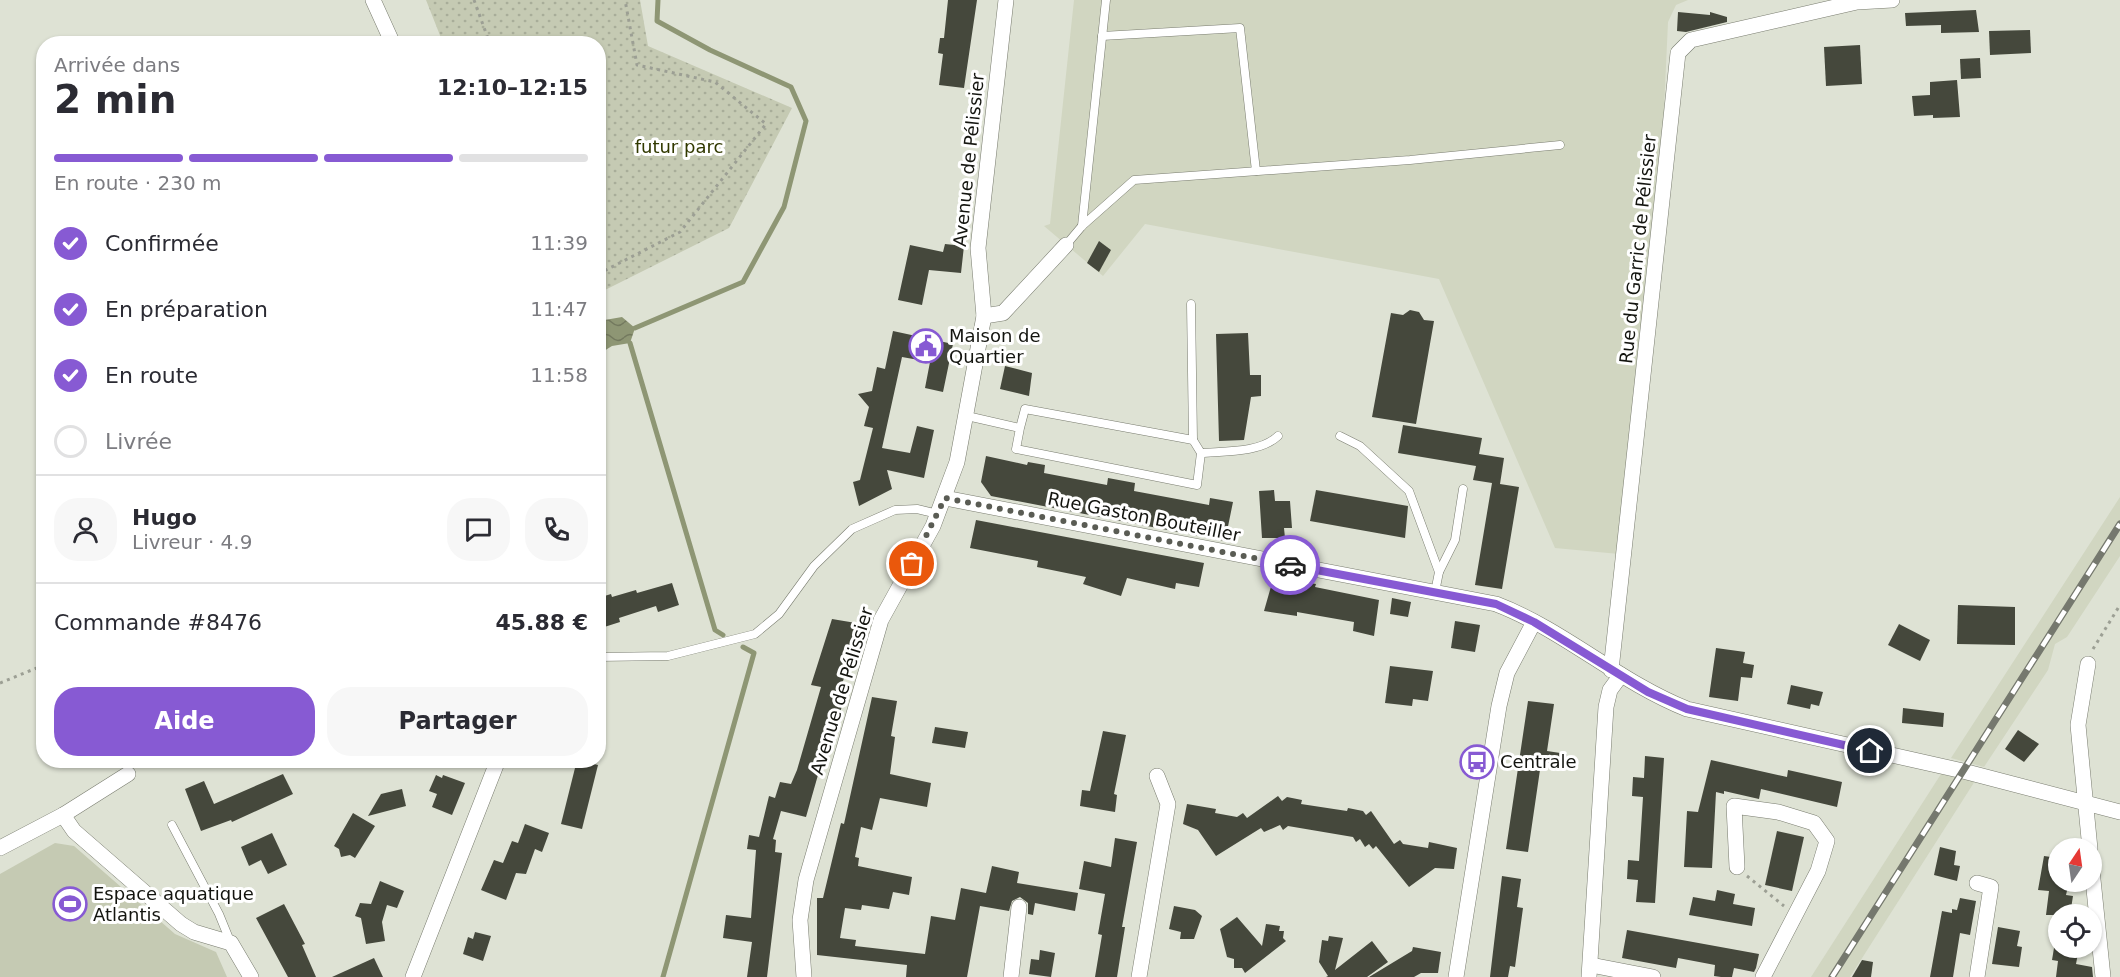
<!DOCTYPE html>
<html lang="fr">
<meta charset="utf-8">
<style>
body{margin:0;font-family:"DejaVu Sans",sans-serif;background:#f7f7f7;color:#2b2b33;height:100vh;display:flex;flex-direction:column;font-size:22px;white-space:nowrap}
*{box-sizing:border-box;margin:0}
p{font-size:20px;color:#7c7c81}
.icon{flex:none;width:33px;height:33px;fill:none;stroke:currentColor;stroke-width:2;stroke-linecap:round;stroke-linejoin:round}
.map{position:relative;flex:1;overflow:hidden}
.sheet{position:absolute;left:36px;top:36px;width:570px;height:732px;display:flex;flex-direction:column;background:#fff;border-radius:24px;box-shadow:0 2px 4px #0004}
.sheet>*{flex:none}
.needle{width:39px;rotate:13deg}
.buttons{position:absolute;left:2048px;top:838px;display:grid;gap:12px}
.buttons a{display:grid;place-items:center;width:54px;height:54px;border-radius:50%;background:#fff;box-shadow:0 2px 4px #0004;font-size:30px}
.pin{position:absolute;display:grid;place-items:center;width:51px;height:51px;color:#fff;margin:-26px;border:3px solid #fff;border-radius:50%;box-shadow:0 2px 6px #0007}
.courier{position:absolute;display:grid;place-items:center;width:60px;height:60px;margin:-30px;border:4px solid #875ad3;border-radius:50%;background:#fff;color:#222;box-shadow:0 2px 8px #0007}
.overview em{font-style:normal;font-weight:700}
.overview div{display:flex;flex-direction:column-reverse}
.overview{display:flex;align-items:center;justify-content:space-between;height:102px;padding:0 18px}
h1{font-size:39px;font-weight:700;line-height:45px}
.bar{display:grid;grid-template-columns:repeat(4,1fr);gap:9px 6px;align-content:center;height:72px;padding:0 18px}
.bar i{height:8px;border-radius:4px;background:#e1e1e2}
.bar .selected{background:#875ad3}
.bar p{grid-column:span 4}
.line{display:flex;align-items:center;gap:15px;padding:0 18px;border-top:2px solid #e1e1e2}
.line div{flex:1}
.round{display:grid;place-items:center;flex:none;width:63px;height:63px;border-radius:24px;background:#f7f7f7}
ol{padding:0 18px;list-style:none}
li{display:flex;align-items:center;gap:18px;height:66px}
li p{margin-inline-start:auto}
li .icon{padding:6px;border-radius:50%;background:#875ad3;color:#fff;stroke-width:4}
li:last-child{color:#7c7c81}
li i{width:33px;height:33px;border:3px solid #e1e1e2;border-radius:50%}
.action{display:flex;gap:12px;margin-top:auto;padding:12px 18px}
.action a{flex:1;height:69px;border-radius:24px;background:#875ad3;color:#fff;font-size:24px;font-weight:700;line-height:69px;text-align:center}
.action a+a{background:#f7f7f7;color:#2b2b33}
.map>svg:first-child{display:block}
</style>
<div class="map">
<svg width="2120" height="977" viewBox="0 0 2120 977">
<defs>
<pattern id="park-dots" width="8" height="8" patternUnits="userSpaceOnUse" patternTransform="scale(1.5)"><rect width="8" height="8" fill="#c5cab3"/><path d="M2 2h.1M6 6h.1" fill="none" stroke="#a8ad99" stroke-width="1.8" stroke-linecap="round"/></pattern>
<pattern id="water-waves" width="16" height="10" patternUnits="userSpaceOnUse" patternTransform="scale(1.5)"><rect width="16" height="10" fill="#8e9674"/><path d="M0 5q4-4 8 0t8 0" fill="none" stroke="#73795e"/></pattern>
</defs>
<rect width="100%" height="100%" fill="#dee2d4"/>
<!-- built -->
<g fill="#d1d6c1">
<polygon points="1074,0 1688,0 1676,5 1668,22 1663,131 1619,554 1555,548 1439,279 1145,224 1103,276 1044,226 1050,224"/>
<polygon points="2120,497 2120,556 2067,637 2055,644 2048,670 1984,767 1951,758"/>
<polygon points="1941,774 1975,781 1850,977 1811,977"/>
</g>
<!-- grass -->
<polygon fill="#c5cab3" points="55,843 74,846 175,934 216,952 227,977 0,977 0,874"/>
<!-- park -->
<polygon fill="url(#park-dots)" points="426,0 640,0 648,46 792,108 729,228 599,293 598,44 443,43"/>
<!-- water -->
<polygon fill="url(#water-waves)" points="622,317 635,328 630,343 612,346 599,354 599,321"/>
<g fill="none" stroke-linecap="round" stroke-linejoin="round">
<!-- stream -->
<g stroke="#8e9674" stroke-width="5">
<polyline points="635,328 743,282 784,207 806,121 791,87 710,50 657,21 658,0"/>
<polyline points="630,343 715,630 723,635"/>
<polyline points="663,977 754,653 743,647"/>
</g>
</g>
<!-- building -->
<g fill="#45483c">
<polygon points="948,0 977,0 964,88 939,85 943,54 938,53 940,38 944,38"/>
<polygon points="1976,10 1979,32 1941,33 1941,25 1906,26 1905,13"/>
<polygon points="1678,12 1710,15 1710,12 1727,17 1727,22 1686,32 1677,31"/>
<polygon points="2030,30 2031,53 1990,55 1989,31"/>
<polygon points="1860,45 1862,84 1826,86 1824,47"/>
<polygon points="1980,58 1981,78 1961,79 1960,59"/>
<polygon points="1957,80 1960,117 1933,118 1933,115 1914,116 1912,96 1930,95 1930,82"/>
<polygon points="1099,241 1111,250 1099,272 1087,263"/>
<polygon points="945,244 964,246 961,273 929,270 922,305 898,300 910,245 943,252"/>
<polygon points="1410,310 1419,312 1424,320 1434,321 1416,424 1372,417 1391,313 1403,315"/>
<polygon points="893,331 953,344 943,392 925,388 930,362 902,357 882,448 910,453 917,426 934,430 924,478 887,470 892,489 859,506 853,482 860,480 873,428 864,426 869,407 858,394 872,391 877,367 885,369"/>
<polygon points="1248,333 1250,375 1261,375 1261,396 1251,397 1244,440 1219,441 1216,334"/>
<polygon points="1005,366 1032,373 1029,396 1000,389"/>
<polygon points="1403,425 1482,438 1479,454 1504,458 1500,484 1519,487 1502,589 1475,585 1492,483 1473,480 1476,466 1398,453"/>
<polygon points="986,456 1027,465 1028,462 1045,465 1044,473 1107,485 1108,478 1135,483 1134,491 1209,505 1210,498 1233,502 1225,541 991,496 981,482"/>
<polygon points="1274,490 1275,501 1290,501 1292,528 1284,528 1285,538 1262,538 1259,491"/>
<polygon points="1316,490 1408,506 1405,538 1310,521"/>
<polygon points="976,520 1204,563 1199,587 1176,583 1175,589 1127,578 1121,596 1083,584 1086,577 1037,567 1038,561 970,548"/>
<polygon points="1274,576 1294,580 1295,583 1297,581 1316,584 1315,587 1379,600 1374,636 1353,631 1354,622 1297,612 1297,616 1264,611"/>
<polygon points="672,583 679,605 658,612 656,606 619,618 620,622 598,629 598,598 611,594 612,597 636,590 637,593"/>
<polygon points="1392,598 1411,602 1408,617 1390,614"/>
<polygon points="1958,605 2015,607 2015,645 1957,644"/>
<polygon points="832,619 862,624 839,693 845,695 826,763 822,761 806,817 781,811 773,839 776,840 775,852 782,853 767,977 747,977 752,942 723,938 726,915 751,918 756,850 747,849 749,835 759,837 769,796 775,798 780,782 791,784 797,770 821,687 811,685"/>
<polygon points="1455,621 1480,625 1475,652 1451,648"/>
<polygon points="1899,624 1930,640 1920,661 1888,645"/>
<polygon points="1716,648 1745,652 1743,663 1754,665 1752,678 1741,677 1738,701 1709,697"/>
<polygon points="1390,666 1433,671 1428,701 1413,699 1412,706 1385,703"/>
<polygon points="1791,685 1823,692 1819,706 1811,704 1810,709 1787,704"/>
<polygon points="872,697 897,701 891,736 895,737 890,774 931,783 927,807 880,798 872,830 861,827 855,857 859,858 858,866 912,877 909,895 893,892 889,909 862,905 861,910 845,908 840,938 856,940 855,946 925,954 931,916 955,920 961,888 986,893 992,866 1019,872 1017,883 1078,893 1075,911 1035,903 1033,915 1028,914 1028,903 1020,897 1012,901 1009,911 980,906 967,977 906,977 907,965 817,955 817,898 823,898 841,823 844,824"/>
<polygon points="1528,701 1554,704 1547,751 1567,754 1565,767 1541,763 1528,852 1506,849"/>
<polygon points="1903,708 1944,713 1943,727 1902,723"/>
<polygon points="935,727 968,732 965,748 932,743"/>
<polygon points="2018,730 2039,744 2024,762 2005,749"/>
<polygon points="1103,731 1126,735 1114,794 1117,795 1115,812 1080,806 1082,790 1090,791"/>
<polygon points="1645,756 1664,758 1655,903 1636,902 1638,880 1627,879 1628,860 1639,861 1643,797 1632,796 1633,777 1644,778"/>
<polygon points="577,760 598,765 582,829 561,824"/>
<polygon points="1711,760 1787,777 1788,770 1842,782 1837,807 1761,789 1759,799 1724,791 1724,794 1716,792 1712,868 1684,867 1687,811 1698,812"/>
<polygon points="283,774 293,794 232,822 231,820 201,831 185,789 204,781 214,804"/>
<polygon points="436,775 442,778 443,775 465,783 452,815 432,807 437,794 429,791"/>
<polygon points="402,789 406,806 368,816 381,794"/>
<polygon points="1278,796 1282,801 1287,797 1302,800 1301,804 1347,811 1348,808 1363,811 1366,815 1371,811 1394,844 1400,840 1403,844 1428,848 1429,842 1457,848 1454,869 1435,868 1409,887 1376,846 1373,849 1369,844 1365,847 1360,839 1356,842 1353,837 1288,826 1283,830 1280,825 1264,832 1261,828 1216,856 1198,830 1183,824 1187,804 1216,809 1215,813 1237,817 1243,813 1247,818"/>
<polygon points="353,813 375,826 355,858 350,855 341,857 339,849 334,846"/>
<polygon points="525,824 549,833 542,852 535,849 526,874 516,873 506,900 481,890 494,860 503,863 512,841 518,843"/>
<polygon points="1777,831 1804,837 1792,891 1765,885"/>
<polygon points="272,833 287,865 268,874 261,860 249,866 241,847"/>
<polygon points="1115,838 1137,842 1122,927 1125,927 1117,977 1095,977 1102,935 1098,934 1105,894 1079,889 1084,861 1111,867"/>
<polygon points="1940,847 1956,851 1954,865 1960,866 1957,881 1934,875"/>
<polygon points="2044,856 2058,858 2058,882 2069,882 2066,895 2073,896 2070,915 2046,915 2049,891 2038,890"/>
<polygon points="1502,876 1521,879 1517,907 1523,908 1515,967 1510,966 1508,977 1490,977"/>
<polygon points="380,881 404,891 397,908 387,905 382,922 385,941 366,944 361,918 355,916 360,903 371,904"/>
<polygon points="1717,890 1735,894 1733,904 1755,908 1752,926 1689,915 1693,897 1715,901"/>
<polygon points="1960,898 1976,901 1970,935 1960,933 1953,977 1930,977 1942,911 1952,913 1952,909 1957,910"/>
<polygon points="284,904 305,944 302,945 316,977 288,977 256,918"/>
<polygon points="1174,906 1195,910 1202,916 1194,939 1180,939 1181,932 1169,929"/>
<polygon points="1237,917 1262,946 1266,924 1280,926 1279,931 1284,931 1283,938 1286,941 1245,973 1242,968 1234,968 1234,959 1227,957 1220,929"/>
<polygon points="1998,927 2020,931 2017,946 2022,947 2019,967 1992,964"/>
<polygon points="1627,930 1759,954 1756,968 1754,972 1734,968 1732,977 1721,977 1714,976 1715,965 1678,958 1676,968 1622,958"/>
<polygon points="475,932 491,936 483,961 463,954 468,937 473,939"/>
<polygon points="1329,936 1343,938 1335,970 1372,941 1388,962 1367,977 1326,977 1328,976 1319,962 1322,940 1328,941"/>
<polygon points="1413,947 1441,952 1438,973 1421,973 1414,977 1369,977 1412,951"/>
<polygon points="2054,948 2079,948 2076,964 2092,967 2093,977 2056,977 2058,961 2052,960"/>
<polygon points="1040,950 1055,953 1051,977 1029,974 1031,959 1039,960"/>
<polygon points="374,958 383,977 332,977"/>
<polygon points="1862,960 1873,962 1871,977 1852,977"/>
</g>
<g fill="none" stroke-linecap="round" stroke-linejoin="round">
<defs>
<g id="service">
<polyline points="1102,36 1240,28 1256,171"/>
<polyline points="1082,226 1106,0"/>
<polyline points="1066,245 1082,226 1134,180 1410,160 1560,145"/>
<polyline points="1191,304 1193,440"/>
<polyline points="967,416 1020,428 1016,449 1197,485 1201,453 1193,440 1025,409 1020,428"/>
<polyline points="1340,436 1360,446 1409,491 1439,572 1435,592"/>
<path d="M1201,453C1225,451 1260,453 1278,436"/>
<polyline points="1439,572 1455,540 1463,489"/>
<polyline points="598,657 668,656 755,634 779,614 814,566 852,529 895,510 917,509 938,514"/>
<polyline points="172,825 219,914 230,941"/>
</g>
<g id="minor">
<polyline points="373,0 393,44"/>
<polyline points="984,316 1003,313 1066,245"/>
<path d="M945,498L1496,604C1564,630 1619,682 1687,709L1963,771L2120,812"/>
<polyline points="2088,664 2078,725 2090,849"/>
<polyline points="1611,670 1678,53 1691,40 1857,2 1892,0"/>
<polyline points="63,815 74,831 181,924 194,932 231,943 251,977"/>
<polyline points="0,848 63,815 128,774"/>
<polyline points="2091,860 2103,977"/>
<polyline points="1737,867 1734,806 1778,812 1814,823 1827,841 1818,871 1763,977"/>
<polyline points="1591,965 1653,977"/>
<polyline points="413,977 498,760"/>
<polyline points="804,977 800,920 806,880 881,620 933,526 957,462 984,316 978,248 1006,0"/>
<polyline points="1011,977 1019,907"/>
<polyline points="1139,977 1168,804 1157,776"/>
<polyline points="1456,977 1499,706 1507,673 1534,622"/>
<polyline points="1589,977 1606,707 1610,690 1621,675"/>
<polyline points="1977,977 1991,887 1977,883"/>
</g>
</defs>
<!-- service casing -->
<use href="#service" stroke="#797c6f" stroke-width="9"/>
<!-- minor casing -->
<use href="#minor" stroke="#797c6f" stroke-width="16"/>
<!-- path -->
<g stroke="#9c9f94" stroke-width="3" stroke-dasharray="3 4.5" stroke-linecap="butt">
<polyline points="474,0 490,44"/>
<polyline points="598,274 680,232 766,124 715,82 637,65 625,0"/>
<polyline points="2093,649 2120,605"/>
<polyline points="0,683 44,665"/>
<polyline points="1747,876 1784,906"/>
</g>
<!-- service -->
<use href="#service" stroke="#fff" stroke-width="8"/>
<!-- minor -->
<use href="#minor" stroke="#fff" stroke-width="15"/>
<defs>
<polyline id="rail" points="1832,977 2120,524"/>
</defs>
<!-- rail casing -->
<use href="#rail" stroke="#75786e" stroke-width="7"/>
<!-- rail -->
<use href="#rail" stroke="#fff" stroke-width="4.5" stroke-dasharray="14" stroke-linecap="butt"/>
</g>
<g fill="none" stroke-linecap="round" stroke-linejoin="round">
<!-- done -->
<polyline stroke="#5a5c54" stroke-width="6" stroke-dasharray="0 10.8" points="912,564 945,498 1290,565"/>
<!-- route -->
<polyline stroke="#875ad3" stroke-width="8" points="1290,565 1496,604 1534,622 1648,692 1687,709 1870,751"/>
</g>
<!-- icons -->
<defs>
<symbol id="civic-ring" viewBox="-11 -11 22 22"><circle r="9.5" fill="#fff" stroke="#875ad3" stroke-width="1.5"/><path d="M-.6-6.5H3V-4.5H.6V-3L4-1V1h2V6H-6V1h2V-1L-.6-3ZM-1.2 2.5V6h2.4V2.5Z" fill="#875ad3"/></symbol>
<symbol id="bus-ring" viewBox="-11 -11 22 22"><circle r="9.5" fill="#fff" stroke="#875ad3" stroke-width="1.5"/><path d="M-5-6H5V4H4V6H2V4H-2V6H-4V4H-5ZM-3.5-4V0h7V-4ZM-3.5 1.2v1.5H-2V1.2ZM2 1.2v1.5H3.5V1.2Z" fill="#875ad3"/></symbol>
<symbol id="stadium-ring" viewBox="-11 -11 22 22"><circle r="9.5" fill="#fff" stroke="#875ad3" stroke-width="1.5"/><path d="M0-5a6.5 5 0 1 0 0 10a6.5 5 0 1 0 0-10ZM-3.5-1.8h7v3.6h-7Z" fill="#875ad3"/></symbol>
</defs>
<g fill-rule="evenodd">
<use href="#civic-ring" x="907" y="327" width="38" height="38"/>
<use href="#bus-ring" x="1458" y="743" width="38" height="38"/>
<use href="#stadium-ring" x="51" y="885" width="38" height="38"/>
</g>
<g text-anchor="middle" stroke-width="6" stroke-linejoin="round" paint-order="stroke">
<!-- park labels -->
<g font-size="18" fill="#313900" stroke="#fff">
<text x="679" y="153">futur parc</text>
</g>
<!-- street labels -->
<g font-size="18" fill="#13140f" stroke="#fff">
<text transform="translate(969 160) rotate(-84)" y="6">Avenue de Pélissier</text>
<text transform="translate(1638 249) rotate(-84)" y="6">Rue du Garric de Pélissier</text>
<text transform="translate(1144 517) rotate(11)" y="6">Rue Gaston Bouteiller</text>
<text transform="translate(842 691) rotate(-73)" y="6">Avenue de Pélissier</text>
</g>
<!-- poi labels -->
<g font-size="18" fill="#13140f" stroke="#fff" text-anchor="start">
<text x="949" y="342">Maison de<tspan x="949" dy="21">Quartier</tspan></text>
<text x="1500" y="768">Centrale</text>
<text x="93" y="900">Espace aquatique<tspan x="93" dy="21">Atlantis</tspan></text>
</g>
</g>
</svg>
<div class="buttons">
<a><svg class="needle" viewBox="-14 -14 28 28"><path d="M0-13l5 13h-10z" fill="#e53935"/><path d="M0 13l5-13h-10z" fill="#7c7c81"/></svg></a>
<a><svg class="icon" aria-label="locate" viewBox="0 0 24 24"><circle cx="12" cy="12" r="6"/><path d="M12 2v4M12 18v4M2 12h4M18 12h4"/></svg></a>
</div>
<div class="pin" style="left:912px;top:564px;background:#ea580c"><svg class="icon" aria-label="bag" viewBox="0 0 24 24"><path d="M5 8h14l-1 12H6zM9 8a3 3 0 0 1 6 0"/></svg></div>
<div class="pin" style="left:1870px;top:751px;background:#1f2937"><svg class="icon" aria-label="home" viewBox="0 0 24 24"><path d="M3 11l9-7 9 7M6 9v11h12V9"/></svg></div>
<div class="courier" style="left:1290px;top:565px"><svg class="icon" aria-label="car" viewBox="0 0 24 24"><path d="M5 17H2v-5l4-1 3-4h7l3 4 3 1v5h-3M9 17h6M6 11h13"/><circle cx="7" cy="17" r="2"/><circle cx="17" cy="17" r="2"/></svg></div>
<section class="sheet">
<div class="overview"><div><h1>2 min</h1><p>Arrivée dans</p></div><em>12:10–12:15</em></div>
<div class="bar"><i class="selected"></i><i class="selected"></i><i class="selected"></i><i></i><p>En route · 230 m</p></div>
<ol>
<li><svg class="icon" aria-label="check" viewBox="0 0 24 24"><path d="M5 12l5 5 9-10"/></svg>Confirmée<p>11:39</p></li>
<li><svg class="icon" aria-label="check" viewBox="0 0 24 24"><path d="M5 12l5 5 9-10"/></svg>En préparation<p>11:47</p></li>
<li><svg class="icon" aria-label="check" viewBox="0 0 24 24"><path d="M5 12l5 5 9-10"/></svg>En route<p>11:58</p></li>
<li><i></i>Livrée</li>
</ol>
<div class="line" style="height:108px"><a class="round"><svg class="icon" aria-label="person" viewBox="0 0 24 24"><circle cx="12" cy="8" r="4"/><path d="M4 21q1-7 8-7t8 7"/></svg></a><div><b>Hugo</b><p>Livreur · 4.9</p></div><a class="round"><svg class="icon" aria-label="chat" viewBox="0 0 24 24"><path d="M4 5h16v11H9l-5 4z"/></svg></a><a class="round"><svg class="icon" aria-label="phone" viewBox="0 0 24 24"><path d="M5 4h4l2 5-3 2q2 4 5 5l2-3 5 2v4C11 20 4 13 5 4z"/></svg></a></div>
<div class="line" style="height:78px"><div>Commande #8476</div><b>45.88 €</b></div>
<div class="action"><a>Aide</a><a>Partager</a></div>
</section>
</div>
